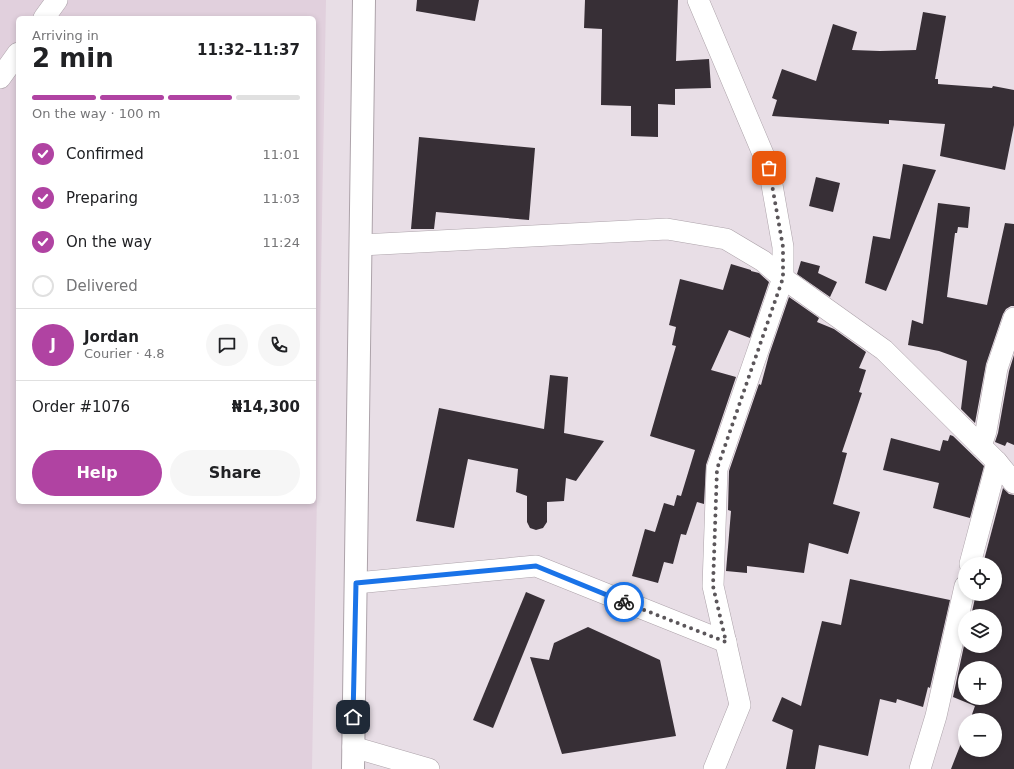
<!DOCTYPE html>
<meta charset="utf-8">
<style>
body{margin:0;font-family:"DejaVu Sans",sans-serif;background:#f6f6f6;color:#202124;height:100vh;display:flex;flex-direction:column;font-size:15px;white-space:nowrap}
*{box-sizing:border-box;margin:0}
p{font-size:13px;color:#757577}
.icon{flex:none;width:22px;height:22px;fill:none;stroke:currentColor;stroke-width:2;stroke-linecap:round;stroke-linejoin:round}
.map{position:relative;flex:1;overflow:hidden}
.side{position:absolute;left:16px;top:16px;width:300px;height:488px;display:flex;flex-direction:column;background:#fff;border-radius:6px;box-shadow:0 2px 6px #0003}
.side>*{flex:none}
.tools{position:absolute;left:958px;top:557px;display:grid;gap:8px}
.tools a{display:grid;place-items:center;width:44px;height:44px;border-radius:50%;background:#fff;box-shadow:0 2px 6px #0003;font-size:20px}
.pin{position:absolute;display:grid;place-items:center;width:34px;height:34px;color:#fff;margin:-17px;border-radius:8px;box-shadow:0 2px 6px #0006}
.courier{position:absolute;display:grid;place-items:center;width:40px;height:40px;margin:-20px;border:3px solid #1a73e8;border-radius:50%;background:#fff;color:#222;box-shadow:0 1px 5px #0007}
.headline em{font-style:normal;font-weight:700}
.headline div{display:flex;flex-direction:column-reverse}
.headline{display:flex;align-items:center;justify-content:space-between;height:68px;padding:0 16px}
h1{font-size:26px;font-weight:700;line-height:30px}
.bar{display:grid;grid-template-columns:repeat(4,1fr);gap:6px 4px;align-content:center;height:48px;padding:0 16px}
.bar i{height:5px;border-radius:3px;background:#e0e0e0}
.bar .active{background:#b043a2}
.bar p{grid-column:span 4}
.line{display:flex;align-items:center;gap:10px;padding:0 16px;border-top:1px solid #e0e0e0}
.line div{flex:1}
.round{display:grid;place-items:center;flex:none;width:42px;height:42px;border-radius:21px;background:#f6f6f6}
ol{padding:0 16px;list-style:none}
li{display:flex;align-items:center;gap:12px;height:44px}
li p{margin-inline-start:auto}
li .icon{padding:4px;border-radius:50%;background:#b043a2;color:#fff;stroke-width:4}
li:last-child{color:#757577}
li i{width:22px;height:22px;border:2px solid #e0e0e0;border-radius:50%}
.action{display:flex;gap:8px;margin-top:auto;padding:8px 16px}
.action a{flex:1;height:46px;border-radius:24px;background:#b043a2;color:#fff;font-size:16px;font-weight:700;line-height:46px;text-align:center}
.action a+a{background:#f6f6f6;color:#202124}
.map>svg:first-child{display:block}
</style>
<div class="map">
<svg width="1014" height="769" viewBox="0 0 1014 769">
<rect width="100%" height="100%" fill="#e8dee6"/>
<!-- built -->
<path fill="#e1d0dd" fill-rule="evenodd" d="M0,0H326L312,769H0ZM18,18H314V502H18Z"/>
<!-- building -->
<g fill="#372f36" fill-rule="evenodd">
<polygon points="417,0 479,0 475,21 416,11"/>
<polygon points="585,0 678,0 676,61 709,59 711,88 675,89 675,105 658,104 658,137 631,136 631,106 601,105 602,29 584,28"/>
<polygon points="923,12 946,16 935,79 938,79 938,84 992,88 993,86 1014,90 1014,125 1005,170 940,156 945,124 889,120 889,124 772,116 777,100 772,98 782,69 816,81 833,24 857,32 852,50 880,51 916,50"/>
<polygon points="419,137 535,148 529,220 436,212 434,229 411,229"/>
<polygon points="903,164 936,170 886,291 865,283 873,236 890,239"/>
<polygon points="816,177 840,183 833,212 809,206"/>
<polygon points="938,203 970,207 968,228 958,227 957,233 955,233 947,297 987,305 1005,223 1014,224 1014,306 1011,306 1006,309 1003,314 986,364 975,423 961,409 967,361 939,351 908,345 912,320 923,324"/>
<polygon points="801,261 820,266 818,273 837,282 830,297 797,274"/>
<polygon points="731,264 751,270 751,271 759,273 769,282 750,338 729,330 711,370 736,377 706,465 704,504 697,502 686,535 681,534 673,564 664,562 658,583 632,576 645,529 655,532 664,503 674,506 677,495 681,496 695,450 650,436 676,346 672,345 676,327 669,325 680,279 723,290"/>
<polygon points="789,297 819,318 817,322 834,329 866,352 859,368 866,370 859,392 862,393 842,452 847,453 833,504 860,512 848,554 809,543 804,573 747,566 747,573 726,571 731,511 728,510 729,471 759,384 761,385 769,355"/>
<polygon points="1014,355 1014,445 1007,442 1005,446 995,442 998,433 1009,371"/>
<polygon points="550,375 568,377 564,433 604,441 576,481 566,478 564,501 547,502 547,522 543,528 536,530 530,528 527,522 527,496 516,492 518,469 468,459 454,528 416,521 439,408 544,429"/>
<polygon points="950,435 953,436 984,466 970,518 933,508 939,483 883,470 891,438 940,451 943,440 948,441"/>
<path d="M1003,488L1009,494L1014,495V769H951L965,733V750H995V720H970L975,706L953,697L965,641V646H995V616H971L976,594H995V564H983ZM965,668H995V698H965Z"/>
<polygon points="850,579 950,600 930,688 928,687 923,707 897,699 896,703 880,699 868,756 819,745 815,769 786,769 793,730 772,721 782,697 801,706 822,621 841,625"/>
<polygon points="526,592 545,600 493,728 473,720"/>
<polygon points="588,627 660,660 676,736 562,754 530,657 549,660 554,643"/>
</g>
<g fill="none" stroke-linecap="round" stroke-linejoin="round">
<defs>
<g id="minor">
<polyline points="698,0 769,168 783,247 783,278 717,469 713,586 740,705 714,769"/>
<polyline points="44,18 57,0"/>
<polyline points="0,78 18,53"/>
<polyline points="361,245 667,229 726,239 763,261 783,278 884,350 997,462 1014,483"/>
<polyline points="981,446 986,431 997,368 1014,318"/>
<polyline points="970,564 997,462"/>
<polyline points="356,583 536,566 726,642"/>
<polyline points="353,747 429,769"/>
<polyline points="920,769 936,716 965,586"/>
</g>
<polyline id="tertiary" points="353,769 364,0"/>
</defs>
<!-- minor casing -->
<use href="#minor" stroke="#ada3aa" stroke-width="22"/>
<!-- tertiary casing -->
<use href="#tertiary" stroke="#ada3aa" stroke-width="24"/>
<!-- minor -->
<use href="#minor" stroke="#fff" stroke-width="21"/>
<!-- tertiary -->
<use href="#tertiary" stroke="#fff" stroke-width="22"/>
</g>
<g fill="none" stroke-linecap="round" stroke-linejoin="round">
<!-- done -->
<polyline stroke="#5b565a" stroke-width="4" stroke-dasharray="0 7.2" points="624,602 726,642 713,586 717,469 783,278 783,247 769,168"/>
<!-- route -->
<polyline stroke="#1a73e8" stroke-width="5" points="353,717 356,583 536,566 624,602"/>
</g>
</svg>
<div class="tools">
<a><svg class="icon" aria-label="locate" viewBox="0 0 24 24"><circle cx="12" cy="12" r="6"/><path d="M12 2v4M12 18v4M2 12h4M18 12h4"/></svg></a>
<a><svg class="icon" aria-label="layers" viewBox="0 0 24 24"><path d="M12 4l9 5-9 5-9-5zM3 14l9 5 9-5"/></svg></a>
<a>+</a>
<a>−</a>
</div>
<div class="pin" style="left:769px;top:168px;background:#ea580c"><svg class="icon" aria-label="bag" viewBox="0 0 24 24"><path d="M5 8h14l-1 12H6zM9 8a3 3 0 0 1 6 0"/></svg></div>
<div class="pin" style="left:353px;top:717px;background:#1f2937"><svg class="icon" aria-label="home" viewBox="0 0 24 24"><path d="M3 11l9-7 9 7M6 9v11h12V9"/></svg></div>
<div class="courier" style="left:624px;top:602px"><svg class="icon" aria-label="bike" viewBox="0 0 24 24"><circle cx="6" cy="16" r="4"/><circle cx="18" cy="16" r="4"/><path d="M6 16l4-8h5l3 8M10 8l3 8H6M13 5h3"/></svg></div>
<section class="side">
<div class="headline"><div><h1>2 min</h1><p>Arriving in</p></div><em>11:32–11:37</em></div>
<div class="bar"><i class="active"></i><i class="active"></i><i class="active"></i><i></i><p>On the way · 100 m</p></div>
<ol>
<li><svg class="icon" aria-label="check" viewBox="0 0 24 24"><path d="M5 12l5 5 9-10"/></svg>Confirmed<p>11:01</p></li>
<li><svg class="icon" aria-label="check" viewBox="0 0 24 24"><path d="M5 12l5 5 9-10"/></svg>Preparing<p>11:03</p></li>
<li><svg class="icon" aria-label="check" viewBox="0 0 24 24"><path d="M5 12l5 5 9-10"/></svg>On the way<p>11:24</p></li>
<li><i></i>Delivered</li>
</ol>
<div class="line" style="height:72px"><b class="round" style="background:#b043a2;color:#fff">J</b><div><b>Jordan</b><p>Courier · 4.8</p></div><a class="round"><svg class="icon" aria-label="chat" viewBox="0 0 24 24"><path d="M4 5h16v11H9l-5 4z"/></svg></a><a class="round"><svg class="icon" aria-label="phone" viewBox="0 0 24 24"><path d="M5 4h4l2 5-3 2q2 4 5 5l2-3 5 2v4C11 20 4 13 5 4z"/></svg></a></div>
<div class="line" style="height:52px"><div>Order #1076</div><b>₦14,300</b></div>
<div class="action"><a>Help</a><a>Share</a></div>
</section>
</div>
